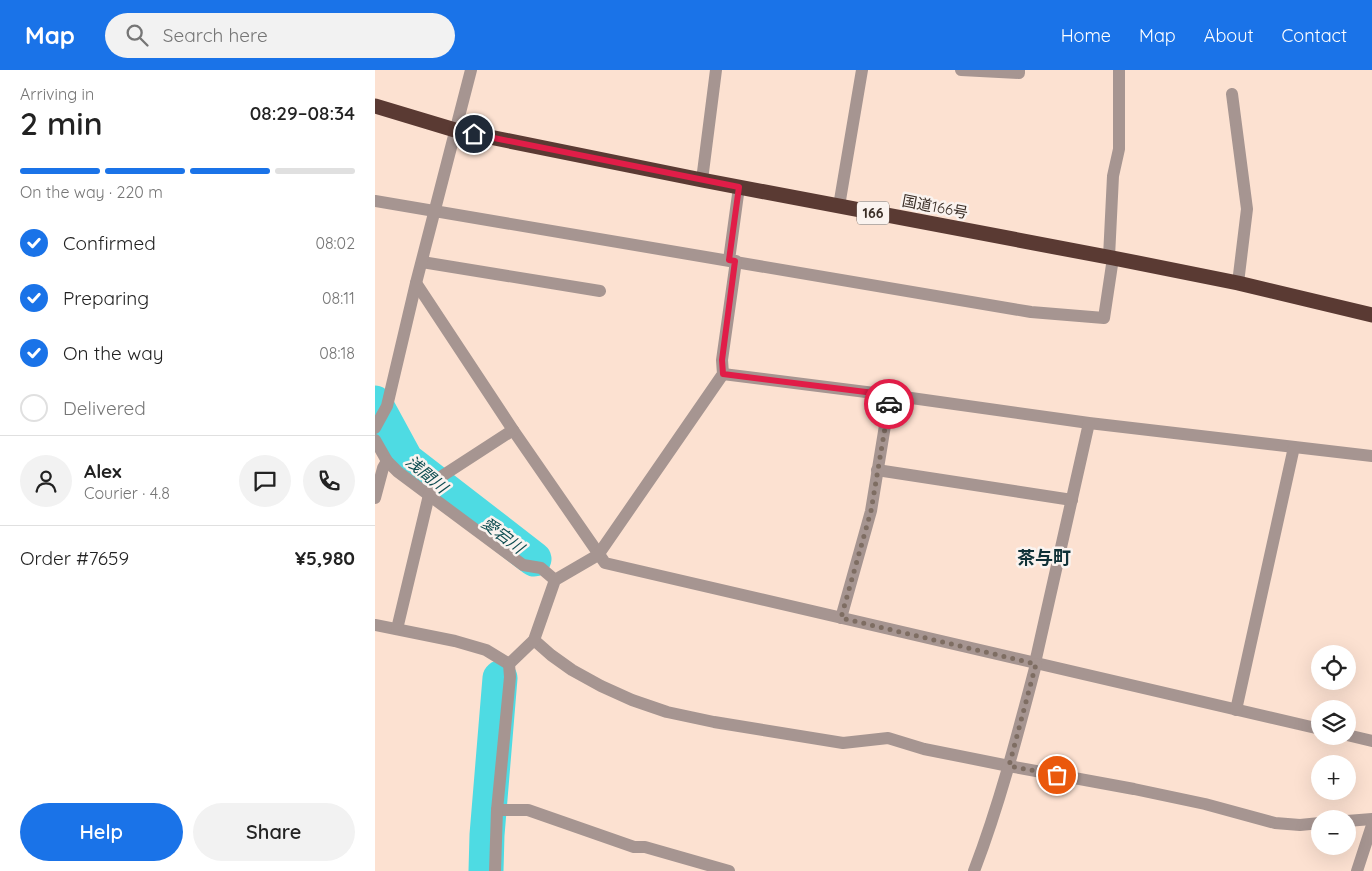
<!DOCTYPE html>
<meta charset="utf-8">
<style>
body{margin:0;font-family:Quicksand,"Noto Sans JP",sans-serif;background:#f2f2f2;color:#222;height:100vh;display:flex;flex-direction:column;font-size:19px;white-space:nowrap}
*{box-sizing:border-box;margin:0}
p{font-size:16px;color:#767676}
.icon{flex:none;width:28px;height:28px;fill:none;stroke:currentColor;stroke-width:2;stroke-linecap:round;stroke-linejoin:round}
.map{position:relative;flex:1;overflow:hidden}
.sheet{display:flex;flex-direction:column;background:#fff;width:375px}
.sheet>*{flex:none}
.buttons{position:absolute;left:936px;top:575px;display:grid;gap:10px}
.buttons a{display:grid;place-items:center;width:45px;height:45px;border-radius:50%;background:#fff;box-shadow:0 5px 20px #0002;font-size:25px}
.pin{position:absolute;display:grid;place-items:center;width:42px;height:42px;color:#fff;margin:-21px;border:2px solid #fff;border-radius:50%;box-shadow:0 1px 5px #0007}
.courier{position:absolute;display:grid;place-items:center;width:50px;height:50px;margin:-25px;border:4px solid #e11d48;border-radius:50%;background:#fff;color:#222;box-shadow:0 1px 6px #0007}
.summary em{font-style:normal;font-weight:600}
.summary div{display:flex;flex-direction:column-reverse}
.summary{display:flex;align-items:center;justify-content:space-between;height:85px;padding:0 20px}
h1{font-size:32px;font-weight:600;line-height:38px}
.bar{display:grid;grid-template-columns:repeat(4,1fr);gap:8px 5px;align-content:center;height:60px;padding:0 20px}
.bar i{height:6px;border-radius:4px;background:#e0e0e0}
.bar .current{background:#1a73e8}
.bar p{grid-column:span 4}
.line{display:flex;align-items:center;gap:12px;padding:0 20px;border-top:1px solid #e0e0e0}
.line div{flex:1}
.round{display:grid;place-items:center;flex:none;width:52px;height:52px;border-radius:26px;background:#f2f2f2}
ol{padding:0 20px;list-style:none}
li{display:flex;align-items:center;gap:15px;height:55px}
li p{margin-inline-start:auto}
li .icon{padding:5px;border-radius:50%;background:#1a73e8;color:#fff;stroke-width:4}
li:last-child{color:#767676}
li i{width:28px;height:28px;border:2px solid #e0e0e0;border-radius:50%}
.cta{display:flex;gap:10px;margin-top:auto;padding:10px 20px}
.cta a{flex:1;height:58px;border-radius:30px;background:#1a73e8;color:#fff;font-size:20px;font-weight:600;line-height:58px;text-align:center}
.cta a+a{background:#f2f2f2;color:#222}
header{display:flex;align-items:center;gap:30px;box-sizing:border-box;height:70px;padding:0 25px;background:#1a73e8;color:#fff}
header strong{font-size:24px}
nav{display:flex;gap:28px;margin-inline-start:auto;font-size:18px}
.search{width:350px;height:45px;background:#f2f2f2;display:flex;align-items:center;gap:12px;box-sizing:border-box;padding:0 18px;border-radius:28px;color:#767676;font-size:19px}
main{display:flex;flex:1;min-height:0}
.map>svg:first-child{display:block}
</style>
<header>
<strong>Map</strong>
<div class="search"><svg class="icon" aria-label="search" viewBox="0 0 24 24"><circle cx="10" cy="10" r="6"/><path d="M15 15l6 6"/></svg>Search here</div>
<nav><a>Home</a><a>Map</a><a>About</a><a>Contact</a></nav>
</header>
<main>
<section class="sheet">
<div class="summary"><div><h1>2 min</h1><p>Arriving in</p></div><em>08:29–08:34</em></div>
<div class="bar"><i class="current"></i><i class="current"></i><i class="current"></i><i></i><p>On the way · 220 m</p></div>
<ol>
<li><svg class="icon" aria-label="check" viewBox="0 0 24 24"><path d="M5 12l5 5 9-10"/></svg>Confirmed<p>08:02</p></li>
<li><svg class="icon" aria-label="check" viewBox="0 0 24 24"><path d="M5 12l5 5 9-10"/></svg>Preparing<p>08:11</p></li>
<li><svg class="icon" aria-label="check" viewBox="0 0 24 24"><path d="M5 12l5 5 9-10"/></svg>On the way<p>08:18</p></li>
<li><i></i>Delivered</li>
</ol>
<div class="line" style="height:90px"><a class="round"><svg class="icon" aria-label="person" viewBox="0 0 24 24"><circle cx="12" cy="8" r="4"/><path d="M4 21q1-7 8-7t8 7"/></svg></a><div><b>Alex</b><p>Courier · 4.8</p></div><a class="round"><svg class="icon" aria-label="chat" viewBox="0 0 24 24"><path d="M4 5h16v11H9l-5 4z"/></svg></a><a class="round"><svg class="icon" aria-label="phone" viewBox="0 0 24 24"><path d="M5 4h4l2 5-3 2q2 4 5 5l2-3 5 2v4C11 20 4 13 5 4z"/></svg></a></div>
<div class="line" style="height:65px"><div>Order #7659</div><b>¥5,980</b></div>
<div class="cta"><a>Help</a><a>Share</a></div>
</section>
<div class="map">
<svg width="997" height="801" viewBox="0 0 997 801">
<rect width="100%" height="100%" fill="#fce1d1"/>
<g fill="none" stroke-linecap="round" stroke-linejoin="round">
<!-- river -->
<g stroke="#4edbe3" stroke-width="35">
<polyline points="0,333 31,390 159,489"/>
<polyline points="111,801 112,765 125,608"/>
</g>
<!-- minor -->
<g stroke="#a69591" stroke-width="12">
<polyline points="586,0 644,3 644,0"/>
<polyline points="857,24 872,139 863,213"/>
<polyline points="327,110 341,0"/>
<polyline points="0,131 656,242 729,248 738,188"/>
<polyline points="464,136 487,0"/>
<polyline points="734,187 738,106 744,79 744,0"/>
<polyline points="354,190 364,117"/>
<polyline points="47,192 225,221"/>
<polyline points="41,213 138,360 230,493 945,659"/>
<polyline points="348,304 515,325 714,353 997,386"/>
<polyline points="0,358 12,336 41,213 96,0"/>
<polyline points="0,370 12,391 23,402 148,495 166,498 180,510"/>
<polyline points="502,400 697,430"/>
<polyline points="0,428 8,398 12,391"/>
<polyline points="466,548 496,441 515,325"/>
<polyline points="0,555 80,571 111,580 134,594"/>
<polyline points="22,559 54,425 64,408 138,360"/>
<polyline points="159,570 176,585 197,600 226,616 257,630 292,642 339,652 468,673 513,668 549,679 634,696 759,719 830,734 900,753 925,755 945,753"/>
<polyline points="660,593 714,353"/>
<polyline points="134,594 159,570 180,510 223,485 348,304 347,290 361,191"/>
<polyline points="861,640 919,377"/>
<polyline points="972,665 997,671"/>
<polyline points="122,740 153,740 259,777 270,777 354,801"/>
<polyline points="972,751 997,749"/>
<polyline points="120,801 122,740 135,607 134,594"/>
<path d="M599,801C625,733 643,663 661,594"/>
<polyline points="982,801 997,755"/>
</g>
<!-- highway -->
<polyline stroke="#5a3a33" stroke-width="15" points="0,36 80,60 327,110 738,188 863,213 997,245"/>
</g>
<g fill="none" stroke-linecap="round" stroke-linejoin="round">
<!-- done -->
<polyline stroke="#7e6d62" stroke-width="5" stroke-dasharray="0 9" points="514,334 496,441 466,548 661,594 634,696 682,705"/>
<!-- route -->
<polyline stroke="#e11d48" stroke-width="6" points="99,64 364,117 354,190 360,191 347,290 348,304 515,325 514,334"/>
</g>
<g text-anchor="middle" stroke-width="5" stroke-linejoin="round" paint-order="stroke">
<!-- shield labels -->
<rect fill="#faf3ef" stroke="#746962" stroke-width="1" x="482" y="131.5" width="32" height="23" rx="4"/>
<g font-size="14" font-weight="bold" fill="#3a2e26">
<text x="498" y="148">166</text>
</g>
<!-- street labels -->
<g font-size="15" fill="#3a2e26" stroke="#faf3ef">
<text transform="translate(560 137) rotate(11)" y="5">国道166号</text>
</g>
<!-- water labels -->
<g font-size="16" font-style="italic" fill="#0f4d51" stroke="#faf3ef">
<text transform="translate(52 404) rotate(40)" y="6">浅間川</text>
<text transform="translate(128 465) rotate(37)" y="6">愛宕川</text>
</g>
<!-- quarter labels -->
<g font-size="18" font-weight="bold" fill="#0f3137" stroke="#faf3ef">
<text x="669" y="494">茶与町</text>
</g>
</g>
</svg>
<div class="buttons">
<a><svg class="icon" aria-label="locate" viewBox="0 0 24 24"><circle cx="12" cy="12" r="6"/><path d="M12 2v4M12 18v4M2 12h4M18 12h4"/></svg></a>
<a><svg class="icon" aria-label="layers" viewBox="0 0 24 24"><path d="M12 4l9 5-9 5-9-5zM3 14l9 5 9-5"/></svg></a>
<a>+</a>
<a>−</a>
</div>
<div class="pin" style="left:682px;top:705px;background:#ea580c"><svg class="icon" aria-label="bag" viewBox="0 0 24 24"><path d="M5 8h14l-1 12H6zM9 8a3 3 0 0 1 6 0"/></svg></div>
<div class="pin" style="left:99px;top:64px;background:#1f2937"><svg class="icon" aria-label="home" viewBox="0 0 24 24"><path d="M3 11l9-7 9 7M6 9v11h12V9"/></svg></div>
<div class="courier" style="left:514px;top:334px"><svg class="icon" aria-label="car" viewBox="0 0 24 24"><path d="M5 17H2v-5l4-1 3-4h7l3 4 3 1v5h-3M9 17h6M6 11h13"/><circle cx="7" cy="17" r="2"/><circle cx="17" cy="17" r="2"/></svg></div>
</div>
</main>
